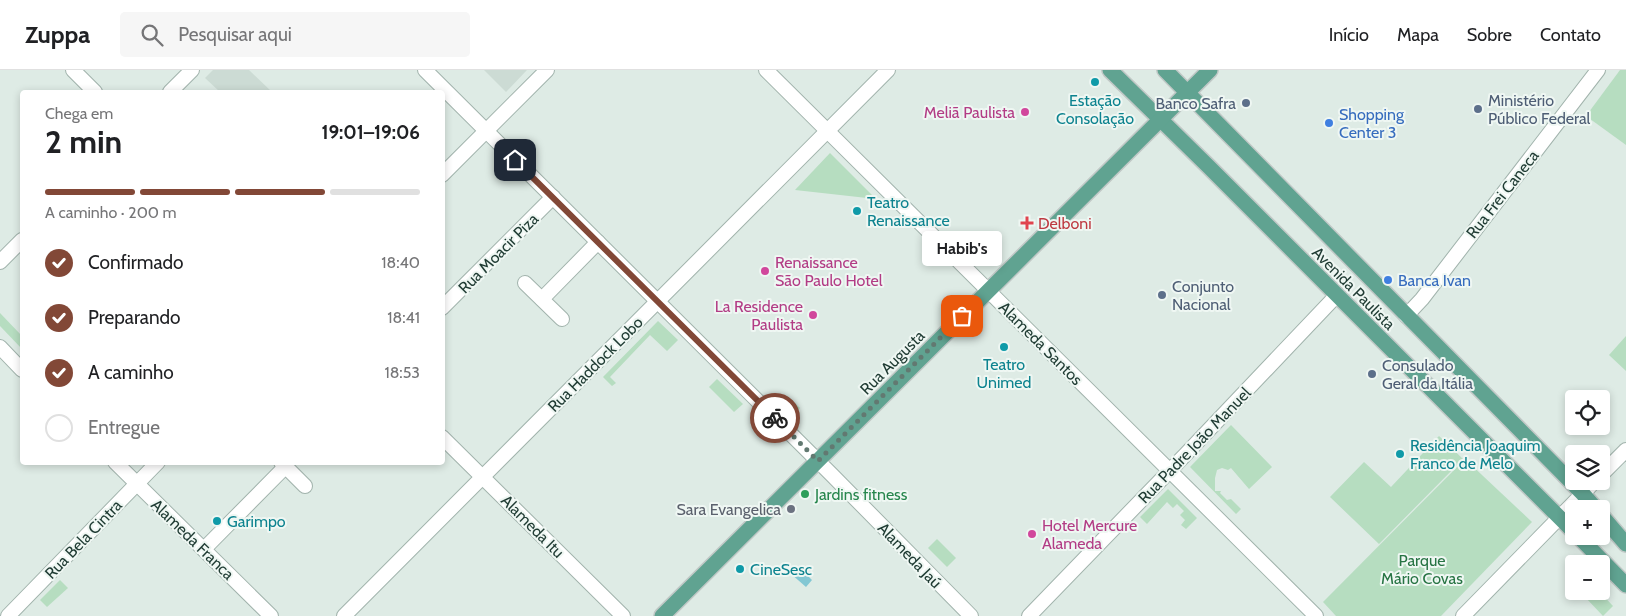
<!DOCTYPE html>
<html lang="pt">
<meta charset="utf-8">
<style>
body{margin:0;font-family:Cabin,sans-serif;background:#f6f6f6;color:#202124;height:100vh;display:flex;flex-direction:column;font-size:19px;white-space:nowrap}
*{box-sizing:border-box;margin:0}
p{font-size:16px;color:#757577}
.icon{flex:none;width:28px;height:28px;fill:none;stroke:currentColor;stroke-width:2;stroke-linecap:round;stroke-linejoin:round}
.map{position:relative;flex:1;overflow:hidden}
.drawer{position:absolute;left:20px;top:20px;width:425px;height:375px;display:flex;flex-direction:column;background:#fff;border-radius:5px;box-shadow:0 2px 8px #0003}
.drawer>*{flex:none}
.fabs{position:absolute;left:1565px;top:320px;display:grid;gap:10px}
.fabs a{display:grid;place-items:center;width:45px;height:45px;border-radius:5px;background:#fff;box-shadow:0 2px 8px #0003;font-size:25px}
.pin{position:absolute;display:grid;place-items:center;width:42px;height:42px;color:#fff;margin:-21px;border-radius:10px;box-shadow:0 2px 8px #0006}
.courier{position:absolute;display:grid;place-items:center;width:50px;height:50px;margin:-25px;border:4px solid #824837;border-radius:50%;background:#fff;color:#222;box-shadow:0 1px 6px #0007}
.bubble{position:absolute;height:35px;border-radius:5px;background:#fff;box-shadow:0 2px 8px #0003;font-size:16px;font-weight:700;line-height:35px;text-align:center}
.headline em{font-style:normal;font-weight:700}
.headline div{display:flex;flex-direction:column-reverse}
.headline{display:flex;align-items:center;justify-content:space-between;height:85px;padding:0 25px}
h1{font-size:32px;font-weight:700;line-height:38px}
.bar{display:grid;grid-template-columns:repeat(4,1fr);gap:8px 5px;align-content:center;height:60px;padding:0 25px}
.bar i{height:6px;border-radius:4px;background:#e0e0e0}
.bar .selected{background:#824837}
.bar p{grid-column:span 4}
ol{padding:0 25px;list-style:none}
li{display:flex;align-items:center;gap:15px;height:55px}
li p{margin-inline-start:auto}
li .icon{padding:5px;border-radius:50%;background:#824837;color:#fff;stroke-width:4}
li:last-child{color:#757577}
li i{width:28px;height:28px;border:2px solid #e0e0e0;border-radius:50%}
header{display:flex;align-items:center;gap:30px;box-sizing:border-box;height:70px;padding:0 25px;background:#fff;border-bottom:1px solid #e0e0e0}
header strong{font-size:24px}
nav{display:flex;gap:28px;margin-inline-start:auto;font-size:18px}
.search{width:350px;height:45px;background:#f6f6f6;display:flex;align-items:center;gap:12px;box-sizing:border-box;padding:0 18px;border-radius:5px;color:#757577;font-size:19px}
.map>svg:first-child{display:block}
</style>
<header>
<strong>Zuppa</strong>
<div class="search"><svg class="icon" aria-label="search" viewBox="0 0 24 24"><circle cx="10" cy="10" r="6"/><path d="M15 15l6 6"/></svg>Pesquisar aqui</div>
<nav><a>Início</a><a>Mapa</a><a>Sobre</a><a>Contato</a></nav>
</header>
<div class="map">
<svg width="1626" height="546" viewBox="0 0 1626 546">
<rect width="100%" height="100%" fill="#deebe5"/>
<!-- built -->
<g fill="#ccdbd4">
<polygon points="213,0 249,0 272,22 220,22 205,8"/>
<polygon points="484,0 527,0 506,22"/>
</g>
<!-- green -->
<g fill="#b6ddc0">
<polygon points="1620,0 1626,0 1626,75 1586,46"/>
<polygon points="830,83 876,129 795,120"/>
<polygon points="0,243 22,266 22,279 0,256"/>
<polygon points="658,251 678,270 667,281 650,265 610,307 616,313 612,316 603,307"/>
<polygon points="1626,266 1626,301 1609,285"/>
<polygon points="717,309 743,334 734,342 709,317"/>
<polygon points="787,326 800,338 794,344 781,332"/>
<polygon points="1231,355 1272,397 1249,419 1231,398 1228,400 1222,398 1217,400 1215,408 1215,421 1221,421 1220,423 1227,430 1231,429 1241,439 1236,444 1190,397"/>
<polygon points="1439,366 1463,389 1379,474 1330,427 1364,392 1391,417"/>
<polygon points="1465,389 1532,452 1441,546 1336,546 1323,532"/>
<polygon points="1168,419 1197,448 1186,459 1181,455 1185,450 1180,445 1184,441 1177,434 1173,438 1167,432 1147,454 1140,447"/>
<polygon points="937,469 956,488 947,497 928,478"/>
<polygon points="60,510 68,518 47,537 40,530"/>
<polygon points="1591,521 1599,521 1613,536 1603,546 1585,527"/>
</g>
<!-- water -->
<polygon fill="#83c7d3" points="796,496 802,496 808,498 809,507 812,510 806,517 790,503"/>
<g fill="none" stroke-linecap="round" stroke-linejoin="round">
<defs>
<g id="minor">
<polyline points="73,0 95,22"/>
<polyline points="425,0 831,404 971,546"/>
<polyline points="766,0 1316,546"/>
<polyline points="170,22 192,0"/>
<polyline points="442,105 547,0"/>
<polyline points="0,192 22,170"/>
<polyline points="525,213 562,249"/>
<polyline points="542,229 598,172"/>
<polyline points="442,238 553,127"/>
<polyline points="1406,246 1422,229 1598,0"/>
<polyline points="0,277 22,300"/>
<polyline points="442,367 623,546"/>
<polyline points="115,392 271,546"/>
<polyline points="281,392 305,416"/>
<polyline points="1601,405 1626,380"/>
<polyline points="204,479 285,397"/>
<polyline points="8,546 158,392"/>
<polyline points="344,546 888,0"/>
<polyline points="1029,546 1185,385 1337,225"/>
<polyline points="1463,546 1595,411"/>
</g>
<g id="major">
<polyline points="1110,0 1209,97 1574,462"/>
<polyline points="1165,0 1583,424 1596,439"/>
<polyline points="1601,445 1626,474"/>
<polyline points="1578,466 1626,515"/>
<polyline points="662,546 1210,0"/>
</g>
</defs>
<!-- minor casing -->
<use href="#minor" stroke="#a1b3ac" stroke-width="16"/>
<!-- major casing -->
<use href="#major" stroke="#c0c8c6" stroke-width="18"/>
<!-- minor -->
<use href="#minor" stroke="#fff" stroke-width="14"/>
<!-- major -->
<use href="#major" stroke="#60a391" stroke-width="15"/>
</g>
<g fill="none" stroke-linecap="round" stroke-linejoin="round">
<!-- done -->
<polyline stroke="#627971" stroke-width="5" stroke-dasharray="0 9" points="775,348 818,391 962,246"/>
<!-- route -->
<polyline stroke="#824837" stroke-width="6" points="515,90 775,348"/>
</g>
<!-- markers -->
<g fill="#0f9aa8" stroke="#eff7f3" stroke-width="2">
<circle cx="1095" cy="12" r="5"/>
<circle cx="857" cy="141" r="5"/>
<circle cx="1004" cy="277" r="5"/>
<circle cx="1400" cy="384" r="5"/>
<circle cx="217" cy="451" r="5"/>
<circle cx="740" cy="499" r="5"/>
</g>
<g fill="#5c6f8a" stroke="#eff7f3" stroke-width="2">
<circle cx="1246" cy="33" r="5"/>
<circle cx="1478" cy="39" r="5"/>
<circle cx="1162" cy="225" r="5"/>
<circle cx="1372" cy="304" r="5"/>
</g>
<g fill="#d1479c" stroke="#eff7f3" stroke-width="2">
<circle cx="1025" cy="42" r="5"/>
<circle cx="765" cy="201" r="5"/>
<circle cx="813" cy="245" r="5"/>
<circle cx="1032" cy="464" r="5"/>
</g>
<g fill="#3f7fe0" stroke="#eff7f3" stroke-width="2">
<circle cx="1329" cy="53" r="5"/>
<circle cx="1388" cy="210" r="5"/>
</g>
<path fill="#e0444e" stroke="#eff7f3" stroke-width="2" d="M1024.5 145.5h5v5h5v5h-5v5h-5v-5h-5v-5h5z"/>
<circle fill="#2e9e5b" stroke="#eff7f3" stroke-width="2" cx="805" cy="424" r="5"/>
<circle fill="#6b7280" stroke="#eff7f3" stroke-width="2" cx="791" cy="439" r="5"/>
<g text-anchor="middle" stroke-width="4" stroke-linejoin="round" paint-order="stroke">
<!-- culture labels -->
<g font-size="16" fill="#0d838f" stroke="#eff7f3" text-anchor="start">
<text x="1095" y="36" text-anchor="middle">Estação<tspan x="1095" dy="18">Consolação</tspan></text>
<text x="867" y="138">Teatro<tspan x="867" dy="18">Renaissance</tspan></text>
<text x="1004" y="300" text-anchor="middle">Teatro<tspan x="1004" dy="18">Unimed</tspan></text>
<text x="1410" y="381">Residência Joaquim<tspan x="1410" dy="18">Franco de Melo</tspan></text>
<text x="227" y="457">Garimpo</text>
<text x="750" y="505">CineSesc</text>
</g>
<!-- service labels -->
<g font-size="16" fill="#4e5e75" stroke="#eff7f3" text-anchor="start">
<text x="1488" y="36">Ministério<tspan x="1488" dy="18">Público Federal</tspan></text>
<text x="1236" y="39" text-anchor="end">Banco Safra</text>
<text x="1172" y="222">Conjunto<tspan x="1172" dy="18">Nacional</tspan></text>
<text x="1382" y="301">Consulado<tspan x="1382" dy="18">Geral da Itália</tspan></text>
</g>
<!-- hotel labels -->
<g font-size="16" fill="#b23c85" stroke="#eff7f3" text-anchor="end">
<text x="1015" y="48">Meliã Paulista</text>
<text x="775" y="198" text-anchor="start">Renaissance<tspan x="775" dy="18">São Paulo Hotel</tspan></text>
<text x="803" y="242">La Residence<tspan x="803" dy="18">Paulista</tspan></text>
<text x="1042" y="461" text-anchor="start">Hotel Mercure<tspan x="1042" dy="18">Alameda</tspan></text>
</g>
<!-- shop labels -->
<g font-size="16" fill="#366cbe" stroke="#eff7f3" text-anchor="start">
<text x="1339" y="50">Shopping<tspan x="1339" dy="18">Center 3</tspan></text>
<text x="1398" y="216">Banca Ivan</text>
</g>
<!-- street labels -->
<g font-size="16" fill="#1f3b33" stroke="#eff7f3">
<text transform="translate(1502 124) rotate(-52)" y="6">Rua Frei Caneca</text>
<text transform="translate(498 183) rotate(-45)" y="6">Rua Moacir Piza</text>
<text transform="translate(1354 218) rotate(45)" y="6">Avenida Paulista</text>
<text transform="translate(1041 273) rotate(45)" y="6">Alameda Santos</text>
<text transform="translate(892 292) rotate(-45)" y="6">Rua Augusta</text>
<text transform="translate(595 294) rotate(-45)" y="6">Rua Haddock Lobo</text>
<text transform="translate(1194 375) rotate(-46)" y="6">Rua Padre João Manuel</text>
<text transform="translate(533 456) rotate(45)" y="6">Alameda Itu</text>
<text transform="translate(83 469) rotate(-46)" y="6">Rua Bela Cintra</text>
<text transform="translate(193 469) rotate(44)" y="6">Alameda Franca</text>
<text transform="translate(910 485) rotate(46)" y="6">Alameda Jaú</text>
</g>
<!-- health labels -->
<g font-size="16" fill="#be3a42" stroke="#eff7f3" text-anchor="start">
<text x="1038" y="159">Delboni</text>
</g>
<!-- leisure labels -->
<g font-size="16" fill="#27864d" stroke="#eff7f3" text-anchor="start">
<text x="815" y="430">Jardins fitness</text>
</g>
<!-- worship labels -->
<g font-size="16" fill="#5b616d" stroke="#eff7f3" text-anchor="end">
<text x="781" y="445">Sara Evangelica</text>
</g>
<!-- park labels -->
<g font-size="16" fill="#277444" stroke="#eff7f3">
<text x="1422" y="496">Parque<tspan x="1422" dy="18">Mário Covas</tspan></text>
</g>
</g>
</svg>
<div class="fabs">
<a><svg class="icon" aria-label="locate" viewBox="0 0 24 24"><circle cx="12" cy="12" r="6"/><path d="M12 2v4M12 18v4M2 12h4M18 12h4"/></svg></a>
<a><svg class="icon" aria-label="layers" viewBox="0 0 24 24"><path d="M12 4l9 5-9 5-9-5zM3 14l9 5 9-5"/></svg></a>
<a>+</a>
<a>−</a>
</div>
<div class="pin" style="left:962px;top:246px;background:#ea580c"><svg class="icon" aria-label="bag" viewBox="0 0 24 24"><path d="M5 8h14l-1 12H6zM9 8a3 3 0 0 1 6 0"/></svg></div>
<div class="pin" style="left:515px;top:90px;background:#1f2937"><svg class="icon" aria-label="home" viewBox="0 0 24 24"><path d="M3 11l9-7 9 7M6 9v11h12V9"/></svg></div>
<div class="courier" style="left:775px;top:348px"><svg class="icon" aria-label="bike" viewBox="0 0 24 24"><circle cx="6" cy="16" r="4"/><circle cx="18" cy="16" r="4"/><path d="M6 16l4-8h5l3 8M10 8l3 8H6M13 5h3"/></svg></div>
<div class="bubble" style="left:922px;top:161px;width:80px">Habib's</div>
<section class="drawer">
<div class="headline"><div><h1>2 min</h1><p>Chega em</p></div><em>19:01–19:06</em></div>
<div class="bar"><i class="selected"></i><i class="selected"></i><i class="selected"></i><i></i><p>A caminho · 200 m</p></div>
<ol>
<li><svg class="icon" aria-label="check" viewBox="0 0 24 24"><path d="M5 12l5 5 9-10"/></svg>Confirmado<p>18:40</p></li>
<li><svg class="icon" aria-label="check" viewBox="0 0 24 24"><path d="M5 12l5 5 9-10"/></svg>Preparando<p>18:41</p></li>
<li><svg class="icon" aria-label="check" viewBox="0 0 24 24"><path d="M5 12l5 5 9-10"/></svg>A caminho<p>18:53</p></li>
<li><i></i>Entregue</li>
</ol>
</section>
</div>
